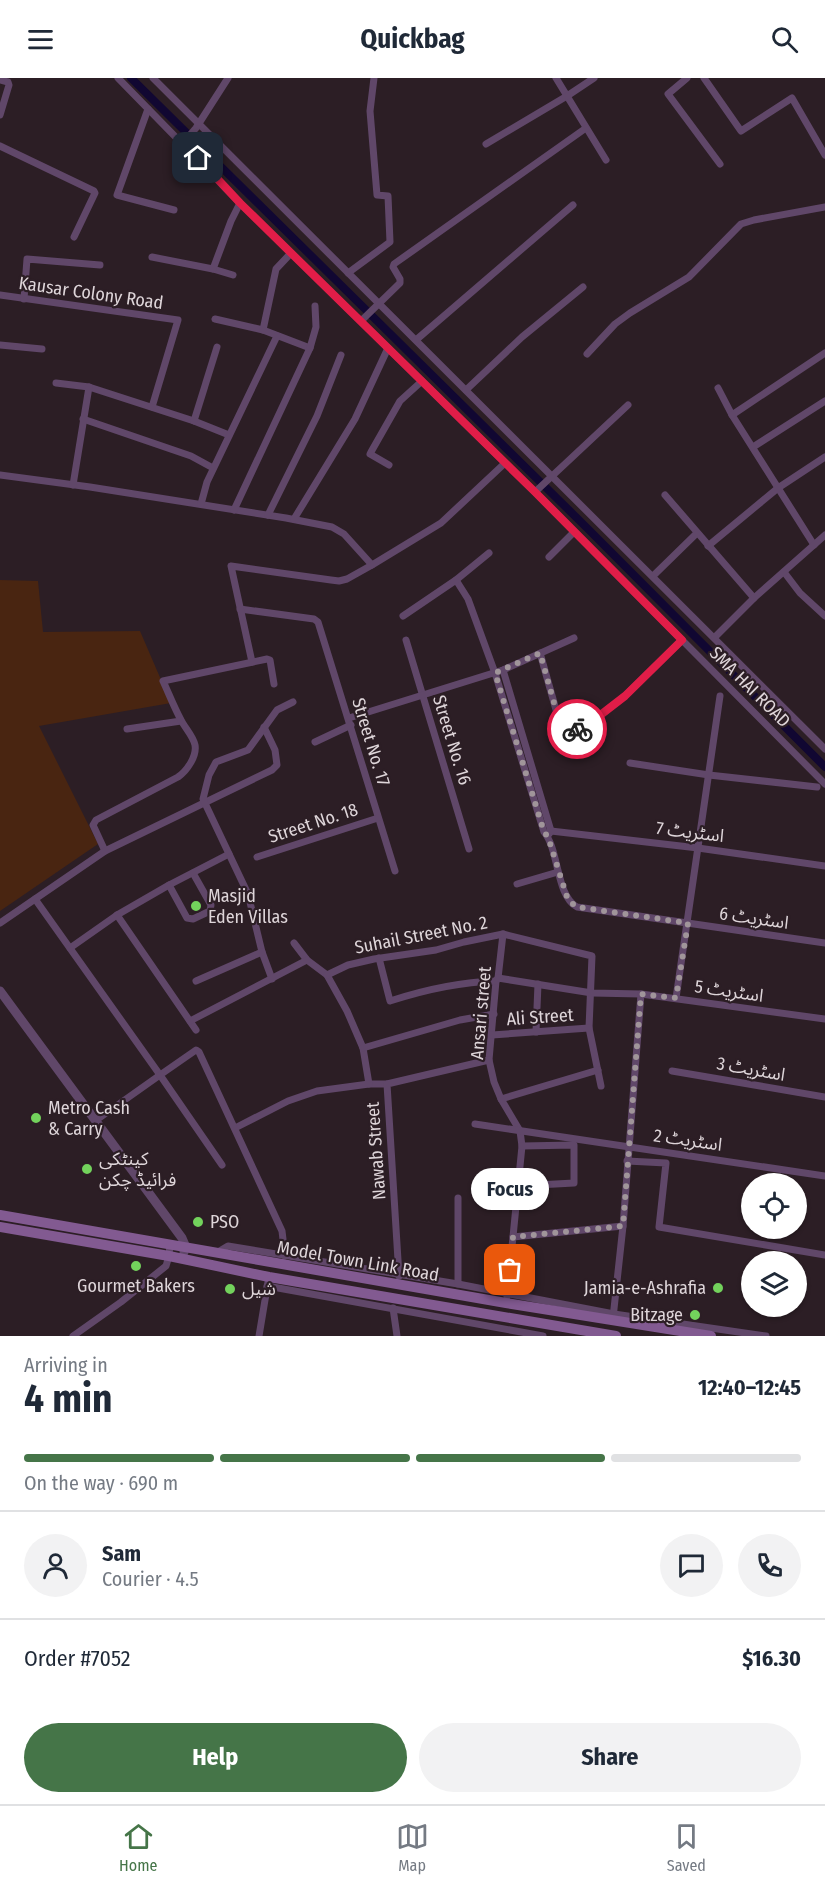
<!DOCTYPE html>
<meta charset="utf-8">
<style>
body{margin:0;font-family:"Fira Sans Condensed","Noto Sans Arabic",sans-serif;background:#f2f2f3;color:#1f2937;height:100vh;display:flex;flex-direction:column;font-size:22px;white-space:nowrap}
*{box-sizing:border-box;margin:0}
p{font-size:20px;color:#747a83}
.icon{flex:none;width:33px;height:33px;fill:none;stroke:currentColor;stroke-width:2;stroke-linecap:round;stroke-linejoin:round}
.map{position:relative;height:1258px;overflow:hidden}
.details{display:flex;flex-direction:column;background:#fff;flex:1}
.details>*{flex:none}
.tools{position:absolute;left:741px;top:1095px;display:grid;gap:12px}
.tools a{display:grid;place-items:center;width:66px;height:66px;border-radius:50%;background:#fff;box-shadow:0 2px 4px #0004;font-size:30px}
.pin{position:absolute;display:grid;place-items:center;width:51px;height:51px;color:#fff;margin:-26px;border-radius:12px;box-shadow:0 3px 9px #0006}
.courier{position:absolute;display:grid;place-items:center;width:60px;height:60px;margin:-30px;border:4px solid #e11d48;border-radius:50%;background:#fff;color:#222;box-shadow:0 2px 8px #0007}
.bubble{position:absolute;height:42px;border-radius:21px;background:#fff;box-shadow:0 2px 4px #0004;font-size:20px;font-weight:700;line-height:42px;text-align:center}
.overview em{font-style:normal;font-weight:700}
.overview div{display:flex;flex-direction:column-reverse}
.overview{display:flex;align-items:center;justify-content:space-between;height:102px;padding:0 24px}
h1{font-size:39px;font-weight:700;line-height:45px}
.bar{display:grid;grid-template-columns:repeat(4,1fr);gap:9px 6px;align-content:center;height:72px;padding:0 24px}
.bar i{height:8px;border-radius:4px;background:#e0e1e3}
.bar .selected{background:#457548}
.bar p{grid-column:span 4}
.line{display:flex;align-items:center;gap:15px;padding:0 24px;border-top:2px solid #e0e1e3}
.line div{flex:1}
.round{display:grid;place-items:center;flex:none;width:63px;height:63px;border-radius:32px;background:#f2f2f3}
.button{display:flex;gap:12px;margin-top:auto;padding:12px 24px}
.button a{flex:1;height:69px;border-radius:36px;background:#457548;color:#fff;font-size:24px;font-weight:700;line-height:69px;text-align:center}
.button a+a{background:#f2f2f3;color:#1f2937}
header{display:flex;justify-content:space-between;align-items:center;height:78px;padding:0 24px;background:#fff;font-size:27px;font-weight:700}
.dock{display:flex;justify-content:space-around;align-items:center;height:84px;border-top:2px solid #e0e1e3;background:#fff;font-size:16px;color:#747a83}
.dock a{display:grid;justify-items:center;gap:3px}
.dock .selected{color:#457548}
.map>svg:first-child{display:block}
</style>
<header><svg class="icon" aria-label="menu" viewBox="0 0 24 24"><path d="M4 6h16M4 12h16M4 18h16"/></svg>Quickbag<svg class="icon" aria-label="search" viewBox="0 0 24 24"><circle cx="10" cy="10" r="6"/><path d="M15 15l6 6"/></svg></header>
<div class="map">
<svg width="825" height="1258" viewBox="0 0 825 1258">
<rect width="100%" height="100%" fill="#2c1e25"/>
<!-- green -->
<polygon fill="#492511" points="0,484 0,502 38,503 43,554 140,553 171,625 39,648 98,766 0,833"/>
<g fill="none" stroke-linecap="round" stroke-linejoin="round">
<!-- canal -->
<polyline stroke="#110732" stroke-width="8" points="131,0 587,450 825,689"/>
<!-- minor -->
<g stroke="#604769" stroke-width="7">
<polyline points="118,0 240,125 535,414 825,706"/>
<polyline points="153,0 825,671"/>
<polyline points="556,0 606,82"/>
<polyline points="687,0 668,16 720,86"/>
<polyline points="704,0 741,53 792,20 825,77"/>
<polyline points="0,2 8,4 9,7 0,37"/>
<polyline points="148,31 117,117 174,132"/>
<polyline points="183,65 196,50 228,0"/>
<polyline points="486,66 567,18 594,0"/>
<polyline points="0,68 94,113 95,115 74,159"/>
<polyline points="152,179 213,191 233,197"/>
<polyline points="213,191 231,143 240,125"/>
<polyline points="348,195 390,164 388,118 377,117 370,33 374,0"/>
<polyline points="0,217 178,242 152,329"/>
<polyline points="24,221 27,181 100,187"/>
<polyline points="215,241 263,252 310,270"/>
<polyline points="361,243 400,205 400,201 393,189 394,186 586,50"/>
<polyline points="263,252 276,191 291,175"/>
<polyline points="416,262 573,127"/>
<polyline points="0,267 42,271"/>
<polyline points="587,276 615,246 630,235 689,199 741,146 754,142 825,129"/>
<polyline points="56,305 89,309 194,343 229,357"/>
<polyline points="718,310 732,337 814,467"/>
<polyline points="466,312 522,259 583,209"/>
<polyline points="732,337 825,275"/>
<polyline points="83,341 191,378 213,390"/>
<polyline points="194,343 217,269"/>
<polyline points="753,369 825,323"/>
<polyline points="389,387 370,376 371,374 400,323 422,303"/>
<polyline points="0,397 90,409 286,440 332,449 344,456 372,487"/>
<polyline points="73,407 89,309"/>
<polyline points="535,414 628,327"/>
<polyline points="665,417 754,520"/>
<polyline points="201,426 207,404 277,258"/>
<polyline points="234,432 310,270 316,249 315,228"/>
<polyline points="268,437 317,338 341,277"/>
<polyline points="294,441 355,341 388,270"/>
<polyline points="708,468 778,410 825,379"/>
<polyline points="549,479 574,454"/>
<polyline points="784,494 800,515 825,538"/>
<polyline points="653,498 697,455"/>
<path d="M456,502L468,521L495,595L544,754C559,771 556,818 577,829L825,865"/>
<polyline points="240,531 314,541 318,544 395,793"/>
<polyline points="403,538 456,502 489,475"/>
<polyline points="715,559 754,520 825,457"/>
<polyline points="406,562 469,771"/>
<polyline points="540,575 562,653 566,657 603,635 625,618 682,562"/>
<polyline points="252,584 231,488 331,502 339,503 347,501 372,487 441,445 505,385"/>
<polyline points="503,592 551,753 549,756"/>
<polyline points="349,640 503,592 574,560"/>
<polyline points="127,651 181,643"/>
<polyline points="315,664 351,647"/>
<polyline points="630,685 709,697 817,709"/>
<polyline points="551,753 698,770 825,788"/>
<path d="M105,773L93,747L96,742L178,699C187,693 197,678 195,667C193,658 185,650 181,642C174,629 169,616 163,603L267,581L270,582L274,606"/>
<polyline points="257,779 378,740"/>
<polyline points="517,806 558,794"/>
<polyline points="169,807 187,840 193,841 210,833 211,827 193,795"/>
<polyline points="35,821 160,997 95,1043"/>
<polyline points="117,837 196,952"/>
<polyline points="0,845 105,773 272,692 277,687 275,672 264,649"/>
<polyline points="503,856 498,900 496,903 489,982 494,1004 501,1021 520,1053 522,1068 507,1219"/>
<polyline points="294,865 307,882 327,897 347,933 363,970 369,1006 387,1006"/>
<polyline points="70,870 117,837 169,807 229,776"/>
<path d="M379,880L390,923C424,912 460,904 496,903"/>
<polyline points="327,897 348,887 374,881 436,872 464,864 503,856 592,878 589,950 601,1008"/>
<polyline points="498,900 592,915 641,916 825,941"/>
<polyline points="272,901 262,874 248,816 203,721 209,697 216,684 248,672 277,632 293,624"/>
<polyline points="196,903 262,874"/>
<polyline points="676,920 720,618"/>
<polyline points="190,943 307,882"/>
<polyline points="536,954 538,906"/>
<polyline points="492,957 589,950"/>
<polyline points="363,970 460,942 494,936"/>
<polyline points="672,993 825,1019"/>
<polyline points="501,1021 598,992"/>
<polyline points="475,1046 825,1098"/>
<polyline points="235,1050 288,1023 317,1013 369,1006"/>
<polyline points="627,1083 666,1085 659,1149 825,1177"/>
<polyline points="222,1087 160,997 196,972 199,974 282,1153 285,1178"/>
<polyline points="519,1108 574,1105 574,1067 522,1068"/>
<polyline points="513,1159 623,1148"/>
<polyline points="218,1174 228,1168 458,1206 614,1236 766,1258"/>
<polyline points="399,1198 387,1006 489,982"/>
<polyline points="458,1206 458,1120"/>
<polyline points="267,1208 543,1258"/>
<polyline points="393,1230 397,1258"/>
<polyline points="613,1240 623,1148 641,916"/>
<polyline points="73,1258 121,1224 166,1188 169,1178 170,1166"/>
<polyline points="259,1258 268,1204"/>
</g>
<!-- tertiary -->
<polyline stroke="#604769" stroke-width="9" points="0,913 182,1160 185,1167 184,1174"/>
<!-- secondary -->
<g stroke="#825a91" stroke-width="10">
<polyline points="0,1137 506,1225 711,1258"/>
<polyline points="0,1149 169,1178 269,1199 616,1258"/>
</g>
</g>
<g fill="none" stroke-linecap="round" stroke-linejoin="round">
<!-- done -->
<polyline stroke="#a0959a" stroke-width="6" stroke-dasharray="0 10.8" points="510,1192 513,1159 623,1148 641,916 676,920 688,845 577,829 568,822 548,759 544,754 495,595 540,575 562,653 566,657 577,651"/>
<!-- route -->
<polyline stroke="#e11d48" stroke-width="8" points="198,80 240,125 535,414 682,562 625,618 603,635 577,651"/>
</g>
<!-- markers -->
<g fill="#73d25c" stroke="#2c1e25" stroke-width="2">
<circle cx="196" cy="828" r="6"/>
<circle cx="36" cy="1040" r="6"/>
<circle cx="87" cy="1091" r="6"/>
<circle cx="198" cy="1144" r="6"/>
<circle cx="136" cy="1188" r="6"/>
<circle cx="718" cy="1210" r="6"/>
<circle cx="230" cy="1211" r="6"/>
<circle cx="695" cy="1237" r="6"/>
</g>
<g text-anchor="middle" stroke-width="4.5" stroke-linejoin="round" paint-order="stroke">
<!-- street labels -->
<g font-size="18" fill="#ded5d9" stroke="#2c1e25">
<text transform="translate(91 215) rotate(8)" y="6">Kausar Colony Road</text>
<text transform="translate(750 609) rotate(45)" y="6">SMA HAI ROAD</text>
<text transform="translate(452 662) rotate(73)" y="6">Street No. 16</text>
<text transform="translate(371 664) rotate(73)" y="6">Street No. 17</text>
<text transform="translate(313 745) rotate(-18)" y="6">Street No. 18</text>
<text transform="translate(690 754) rotate(7)" y="6">اسٹریٹ 7</text>
<text transform="translate(754 840) rotate(8)" y="6">اسٹریٹ 6</text>
<text transform="translate(421 857) rotate(-11)" y="6">Suhail Street No. 2</text>
<text transform="translate(729 913) rotate(8)" y="6">اسٹریٹ 5</text>
<text transform="translate(481 935) rotate(-85)" y="6">Ansari street</text>
<text transform="translate(540 939) rotate(-4)" y="6">Ali Street</text>
<text transform="translate(751 991) rotate(10)" y="6">اسٹریٹ 3</text>
<text transform="translate(688 1062) rotate(8)" y="6">اسٹریٹ 2</text>
<text transform="translate(376 1073) rotate(-94)" y="6">Nawab Street</text>
<text transform="translate(358 1183) rotate(10)" y="6">Model Town Link Road</text>
</g>
<!-- poi labels -->
<g font-size="18" fill="#ded5d9" stroke="#2c1e25" text-anchor="start">
<text x="208" y="824">Masjid<tspan x="208" dy="21">Eden Villas</tspan></text>
<text x="48" y="1036">Metro Cash<tspan x="48" dy="21">&amp; Carry</tspan></text>
<text x="99" y="1087">کینٹکی<tspan x="99" dy="21">فرائیڈ چکن</tspan></text>
<text x="210" y="1150">PSO</text>
<text x="136" y="1214" text-anchor="middle">Gourmet Bakers</text>
<text x="706" y="1216" text-anchor="end">Jamia-e-Ashrafia</text>
<text x="242" y="1217">شیل</text>
<text x="683" y="1243" text-anchor="end">Bitzage</text>
</g>
</g>
</svg>
<div class="tools">
<a><svg class="icon" aria-label="locate" viewBox="0 0 24 24"><circle cx="12" cy="12" r="6"/><path d="M12 2v4M12 18v4M2 12h4M18 12h4"/></svg></a>
<a><svg class="icon" aria-label="layers" viewBox="0 0 24 24"><path d="M12 4l9 5-9 5-9-5zM3 14l9 5 9-5"/></svg></a>
</div>
<div class="pin" style="left:510px;top:1192px;background:#ea580c"><svg class="icon" aria-label="bag" viewBox="0 0 24 24"><path d="M5 8h14l-1 12H6zM9 8a3 3 0 0 1 6 0"/></svg></div>
<div class="pin" style="left:198px;top:80px;background:#1f2937"><svg class="icon" aria-label="home" viewBox="0 0 24 24"><path d="M3 11l9-7 9 7M6 9v11h12V9"/></svg></div>
<div class="courier" style="left:577px;top:651px"><svg class="icon" aria-label="bike" viewBox="0 0 24 24"><circle cx="6" cy="16" r="4"/><circle cx="18" cy="16" r="4"/><path d="M6 16l4-8h5l3 8M10 8l3 8H6M13 5h3"/></svg></div>
<div class="bubble" style="left:471px;top:1090px;width:78px">Focus</div>
</div>
<section class="details">
<div class="overview"><div><h1>4 min</h1><p>Arriving in</p></div><em>12:40–12:45</em></div>
<div class="bar"><i class="selected"></i><i class="selected"></i><i class="selected"></i><i></i><p>On the way · 690 m</p></div>
<div class="line" style="height:108px"><a class="round"><svg class="icon" aria-label="person" viewBox="0 0 24 24"><circle cx="12" cy="8" r="4"/><path d="M4 21q1-7 8-7t8 7"/></svg></a><div><b>Sam</b><p>Courier · 4.5</p></div><a class="round"><svg class="icon" aria-label="chat" viewBox="0 0 24 24"><path d="M4 5h16v11H9l-5 4z"/></svg></a><a class="round"><svg class="icon" aria-label="phone" viewBox="0 0 24 24"><path d="M5 4h4l2 5-3 2q2 4 5 5l2-3 5 2v4C11 20 4 13 5 4z"/></svg></a></div>
<div class="line" style="height:78px"><div>Order #7052</div><b>$16.30</b></div>
<div class="button"><a>Help</a><a>Share</a></div>
</section>
<nav class="dock">
<a class="selected"><svg class="icon" aria-label="home" viewBox="0 0 24 24"><path d="M3 11l9-7 9 7M6 9v11h12V9"/></svg>Home</a>
<a><svg class="icon" aria-label="map" viewBox="0 0 24 24"><path d="M3 6l6-2 6 2 6-2v14l-6 2-6-2-6 2zM9 4v14M15 6v14"/></svg>Map</a>
<a><svg class="icon" aria-label="saved" viewBox="0 0 24 24"><path d="M7 4h10v16l-5-4-5 4z"/></svg>Saved</a>
</nav>
